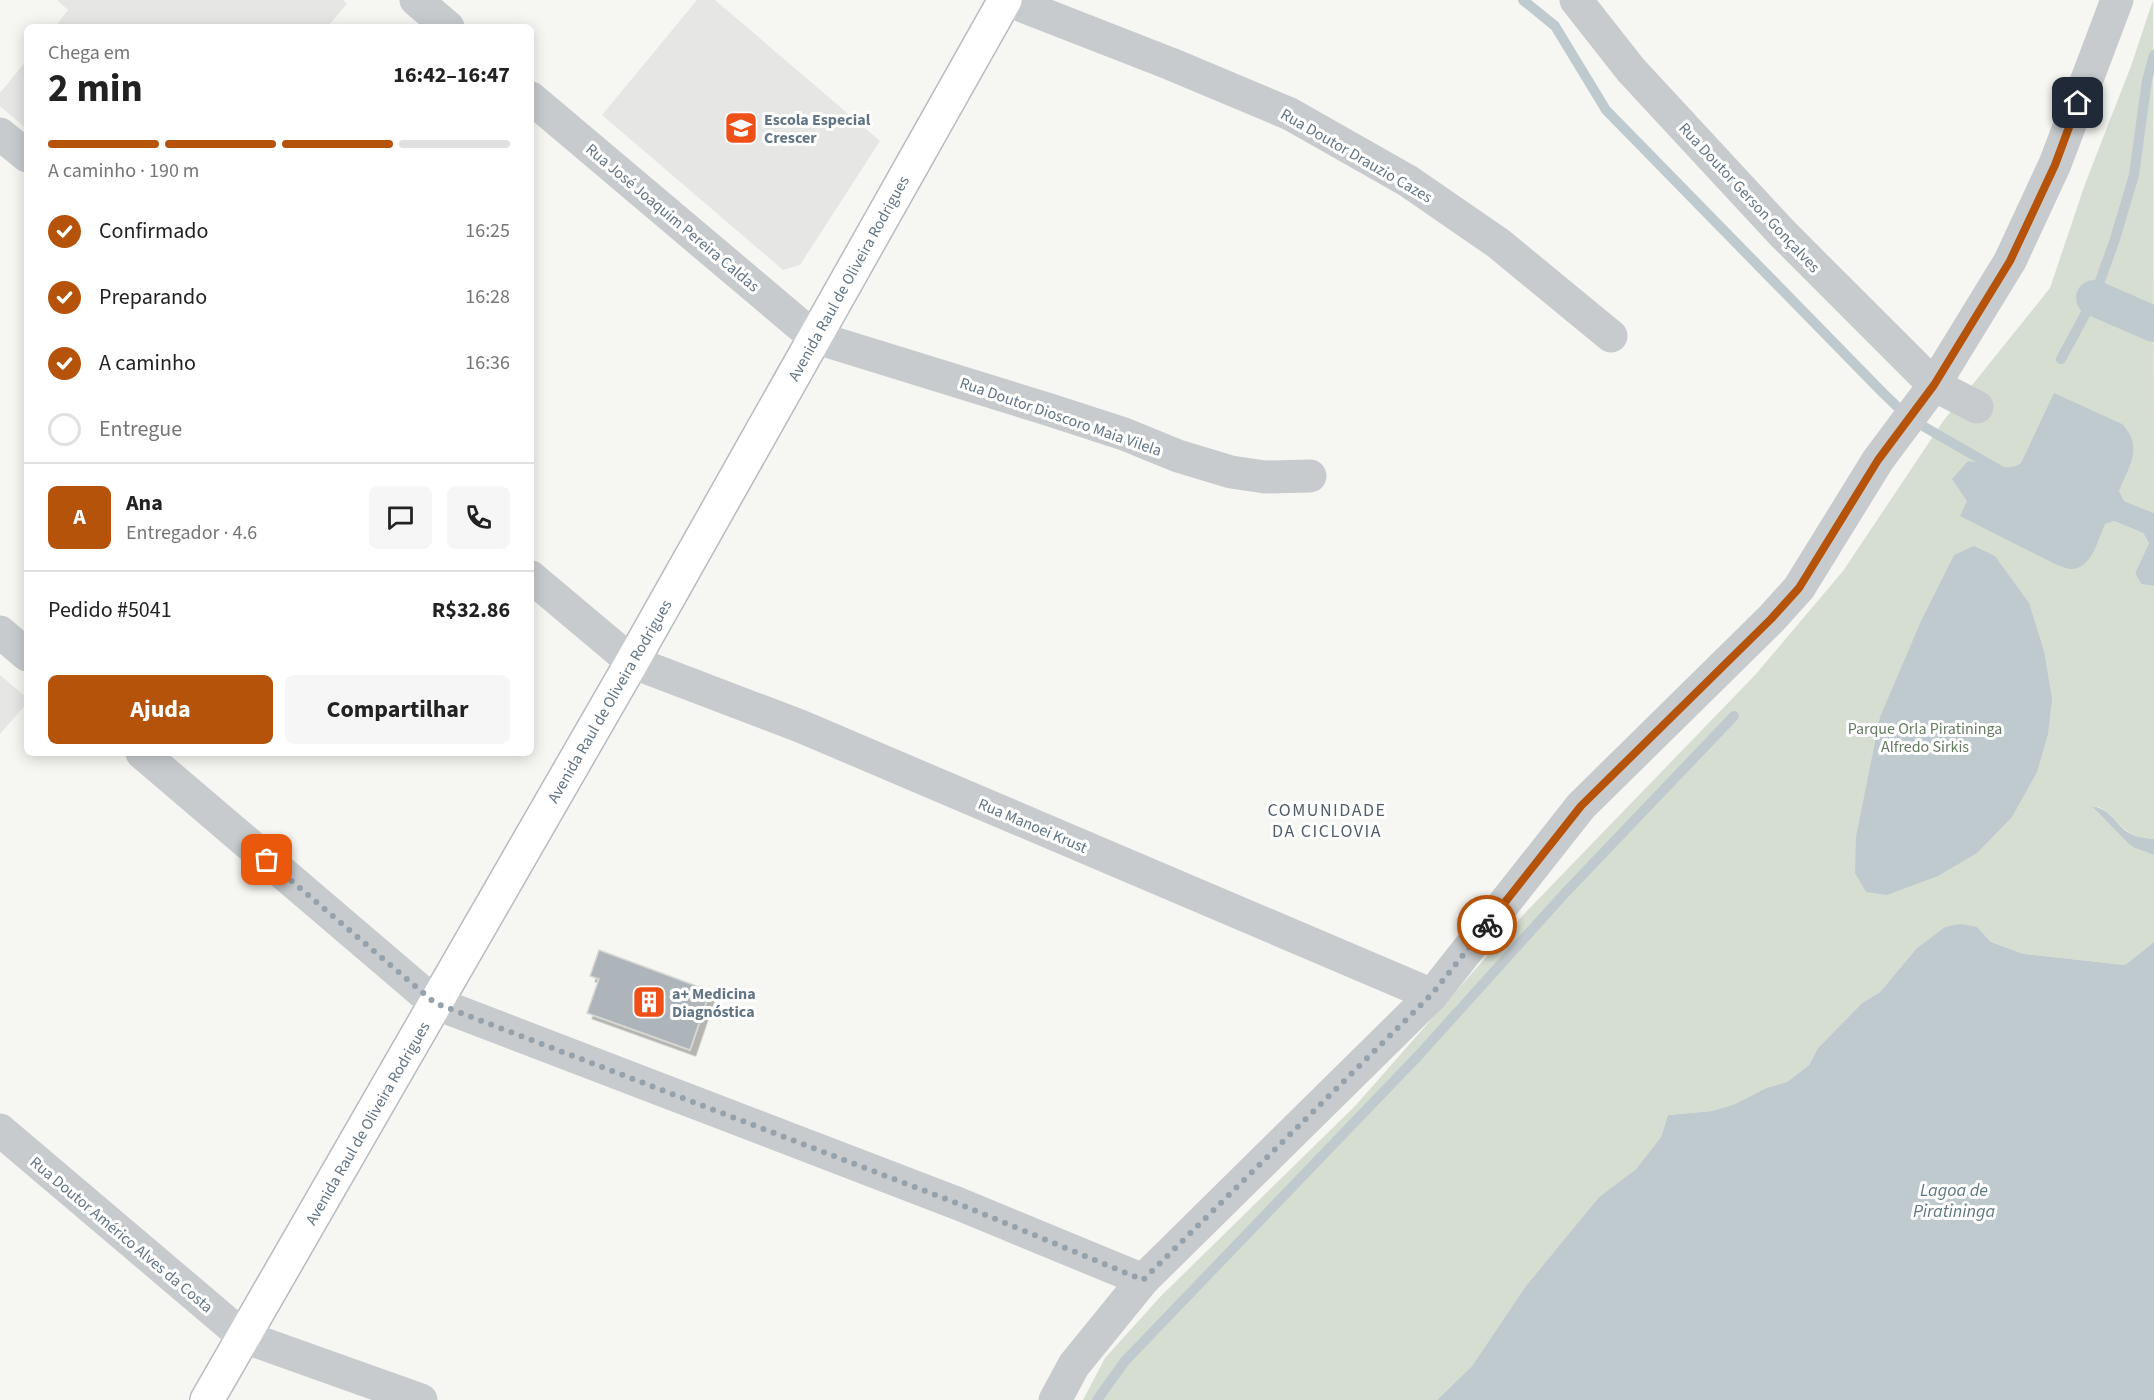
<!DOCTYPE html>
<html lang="pt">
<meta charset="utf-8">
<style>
body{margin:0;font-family:"Source Sans 3",sans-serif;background:#f6f6f6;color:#222;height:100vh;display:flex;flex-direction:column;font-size:22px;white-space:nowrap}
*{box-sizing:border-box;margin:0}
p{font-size:20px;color:#767676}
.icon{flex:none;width:33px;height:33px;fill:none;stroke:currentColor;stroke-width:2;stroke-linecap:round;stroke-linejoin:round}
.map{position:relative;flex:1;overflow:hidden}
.panel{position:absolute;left:24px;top:24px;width:510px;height:732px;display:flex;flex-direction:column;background:#fff;border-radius:9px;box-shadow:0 3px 15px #0003}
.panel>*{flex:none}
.pin{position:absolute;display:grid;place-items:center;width:51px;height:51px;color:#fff;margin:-26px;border-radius:12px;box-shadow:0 3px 9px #0006}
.courier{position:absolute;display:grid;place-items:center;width:60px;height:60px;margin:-30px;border:4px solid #b45309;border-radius:50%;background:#fff;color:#222;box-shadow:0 2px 8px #0007}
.summary em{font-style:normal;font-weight:700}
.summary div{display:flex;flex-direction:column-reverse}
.summary{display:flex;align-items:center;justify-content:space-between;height:102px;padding:0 24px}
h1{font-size:39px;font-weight:700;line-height:45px}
.bar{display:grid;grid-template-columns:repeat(4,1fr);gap:9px 6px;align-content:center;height:72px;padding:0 24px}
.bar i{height:8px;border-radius:4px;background:#e0e0e0}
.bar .active{background:#b45309}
.bar p{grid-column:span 4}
.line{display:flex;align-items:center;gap:15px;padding:0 24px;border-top:2px solid #e0e0e0}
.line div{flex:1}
.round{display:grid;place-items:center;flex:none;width:63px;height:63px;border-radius:9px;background:#f6f6f6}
ol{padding:0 24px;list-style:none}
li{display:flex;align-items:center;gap:18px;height:66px}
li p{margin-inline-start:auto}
li .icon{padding:6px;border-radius:50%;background:#b45309;color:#fff;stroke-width:4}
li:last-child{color:#767676}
li i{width:33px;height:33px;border:3px solid #e0e0e0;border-radius:50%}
.button{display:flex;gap:12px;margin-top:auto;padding:12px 24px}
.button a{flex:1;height:69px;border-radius:9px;background:#b45309;color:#fff;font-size:24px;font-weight:700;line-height:69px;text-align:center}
.button a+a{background:#f6f6f6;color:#222}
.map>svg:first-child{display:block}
</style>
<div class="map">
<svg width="2154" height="1400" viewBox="0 0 2154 1400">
<defs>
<filter id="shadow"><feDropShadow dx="5.5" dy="5.5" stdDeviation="0" flood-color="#0004"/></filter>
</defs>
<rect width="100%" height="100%" fill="#f6f6f2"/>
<!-- built -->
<g fill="#e6e7e5">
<polygon points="57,0 343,0 347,4 327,27 159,27 156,24 153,27 55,27 68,10"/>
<polygon points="697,0 715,0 880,141 800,265 783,270 602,115"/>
<polygon points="27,60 27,129 0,106 0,93"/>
<polygon points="0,675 27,698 27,703 0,734"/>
</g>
<!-- green -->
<path fill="#d6ded2" d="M2153,0L2154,513L2124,501L2119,492L2106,523L2114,521L2143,533L2149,543L2135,573L2141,584L2154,586V839C2145,838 2134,837 2127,831C2114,821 2109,808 2093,806L2135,848L2154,855V942L2125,965L2024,954L1991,942L1977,927L1916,949L1880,992L1862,1003L1818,1048L1809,1065L1787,1082L1766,1088L1735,1104L1712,1111L1668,1115L1661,1137L1636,1169L1599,1197L1525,1287L1472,1366L1437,1400H1083L1105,1358L1161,1296L1356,1105L1524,914L1756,674L1843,571L1944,420L2050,288L2085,184L2131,66Z"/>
<!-- water -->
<g fill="#bfcacf">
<path d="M2054,393L2122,424C2144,447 2129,466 2119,491L2124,501L2154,513V586L2141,584L2135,573L2149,543L2143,533L2114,521L2105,524C2098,539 2092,569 2071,569C2067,569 2061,566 2057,565L1960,516L1967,501L1952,479L1968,461C1983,463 2009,473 2021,463Z"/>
<polygon points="1974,546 1995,556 2029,603 2044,651 2052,699 2048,734 2037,772 2012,817 1977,853 1938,876 1887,895 1866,892 1855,873 1856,837 1880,717 1921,621 1954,555"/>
<path d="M2092,806C2111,810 2113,820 2126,831C2134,837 2145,838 2154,839V855L2135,848L2129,844Z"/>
<polygon points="1960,924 1977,927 1991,942 2024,954 2125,965 2154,942 2154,1400 1437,1400 1472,1366 1525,1287 1599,1197 1636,1169 1661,1137 1668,1115 1712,1111 1735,1104 1766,1088 1787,1082 1809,1065 1818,1048 1862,1003 1880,992 1916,949 1945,927"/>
</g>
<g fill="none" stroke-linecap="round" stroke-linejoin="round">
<!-- stream -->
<g stroke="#bfcacf" stroke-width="10">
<polyline points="1523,0 1555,26 1606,110 1883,393 1909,418 2001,471"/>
<polyline points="2061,359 2094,298 2115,239 2134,175 2147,80 2154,55"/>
<polyline points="1097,1400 1125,1361 1418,1056 1566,892 1734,716"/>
</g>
<!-- canal -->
<polyline stroke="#bfcacf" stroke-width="36" points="2094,298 2154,324"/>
</g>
<!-- building -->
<polygon fill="#adb5ba" stroke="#d7d7d4" stroke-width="1.5" filter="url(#shadow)" points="599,950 710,991 690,1050 587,1013 599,979 590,976"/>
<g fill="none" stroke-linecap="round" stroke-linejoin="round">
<defs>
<polyline id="secondary" points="207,1400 632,662 1005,0"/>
</defs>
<!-- secondary casing -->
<use href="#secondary" stroke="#b7bcc1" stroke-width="36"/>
<!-- minor -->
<g stroke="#c8cbce" stroke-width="33">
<polyline points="416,0 448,27"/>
<polyline points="1007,0 1171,64 1290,114 1408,181 1498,243 1611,336"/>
<polyline points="1576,0 1631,70 1783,234 1934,385 1977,407"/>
<polyline points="531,98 814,337 1047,409 1124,434 1178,456 1231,472 1265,477 1310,476"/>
<polyline points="0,134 27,156"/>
<polyline points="531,577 632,662 800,726 1432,995"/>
<polyline points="0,632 27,655"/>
<polyline points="142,753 435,1003 959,1204 1143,1280"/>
<polyline points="0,1130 244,1337 421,1400"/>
<polyline points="1055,1400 1074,1365 1143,1280 1432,995 1581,806 1771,619 1799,588 1878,460 1934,385 2010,261 2055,164 2117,0"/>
</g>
<!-- secondary -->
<use href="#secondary" stroke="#fff" stroke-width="33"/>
</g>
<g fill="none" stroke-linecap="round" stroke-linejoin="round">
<!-- done -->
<polyline stroke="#96a2ab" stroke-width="6" stroke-dasharray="0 10.8" points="267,860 435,1003 959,1204 1143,1280 1432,994 1487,925"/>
<!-- route -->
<polyline stroke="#b45309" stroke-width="8" points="1487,925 1581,806 1771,619 1799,588 1878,460 1934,385 2010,261 2055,165 2078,103"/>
</g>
<!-- icons -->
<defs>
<symbol id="school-square" viewBox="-11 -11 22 22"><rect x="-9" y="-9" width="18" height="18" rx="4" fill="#ef5018" stroke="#fff"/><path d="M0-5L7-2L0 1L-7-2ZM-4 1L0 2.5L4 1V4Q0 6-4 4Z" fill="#fff"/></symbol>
<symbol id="building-square" viewBox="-11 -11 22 22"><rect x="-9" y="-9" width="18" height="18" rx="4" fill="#ef5018" stroke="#fff"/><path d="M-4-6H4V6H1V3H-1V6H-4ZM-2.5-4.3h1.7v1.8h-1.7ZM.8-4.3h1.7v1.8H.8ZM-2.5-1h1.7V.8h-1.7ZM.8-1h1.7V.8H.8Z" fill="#fff"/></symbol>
</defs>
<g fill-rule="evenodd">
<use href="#school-square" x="722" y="109" width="38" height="38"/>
<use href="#building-square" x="630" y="983" width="38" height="38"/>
</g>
<g text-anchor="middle" stroke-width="6" stroke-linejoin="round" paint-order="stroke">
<!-- poi labels -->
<g font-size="16" font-weight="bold" fill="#627585" stroke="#fff" text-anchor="start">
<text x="764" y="125">Escola Especial<tspan x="764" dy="18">Crescer</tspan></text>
<text x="672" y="999">a+ Medicina<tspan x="672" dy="18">Diagnóstica</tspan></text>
</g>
<!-- street labels -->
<g font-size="16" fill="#627585" stroke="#fff">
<text transform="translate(1357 155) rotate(30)" y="6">Rua Doutor Drauzio Cazes</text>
<text transform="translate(1750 197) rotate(47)" y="6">Rua Doutor Gerson Gonçalves</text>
<text transform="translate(673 217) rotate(40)" y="6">Rua José Joaquim Pereira Caldas</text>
<text transform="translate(848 278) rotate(-61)" y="6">Avenida Raul de Oliveira Rodrigues</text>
<text transform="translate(1061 416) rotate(19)" y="6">Rua Doutor Dioscoro Maia Vilela</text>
<text transform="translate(609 701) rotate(-60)" y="6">Avenida Raul de Oliveira Rodrigues</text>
<text transform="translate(1033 825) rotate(23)" y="6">Rua Manoei Krust</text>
<text transform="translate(367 1123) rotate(-60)" y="6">Avenida Raul de Oliveira Rodrigues</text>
<text transform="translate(122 1234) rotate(40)" y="6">Rua Doutor Américo Alves da Costa</text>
</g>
<!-- park labels -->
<g font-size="16" fill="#667c62" stroke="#fff">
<text x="1925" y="734">Parque Orla Piratininga<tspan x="1925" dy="18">Alfredo Sirkis</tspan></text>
</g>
<!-- neighbourhood labels -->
<g font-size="18" letter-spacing="1.5" fill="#515e6a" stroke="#fff">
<text x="1327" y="816">COMUNIDADE<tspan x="1327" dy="21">DA CICLOVIA</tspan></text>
</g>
<!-- water labels -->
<g font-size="18" font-style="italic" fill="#5e7782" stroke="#fff">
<text x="1954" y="1196">Lagoa de<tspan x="1954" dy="21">Piratininga</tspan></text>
</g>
</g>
</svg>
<div class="pin" style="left:267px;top:860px;background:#ea580c"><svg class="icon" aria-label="bag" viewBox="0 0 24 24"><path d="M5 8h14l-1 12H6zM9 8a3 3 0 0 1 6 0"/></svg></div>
<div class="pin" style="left:2078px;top:103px;background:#1f2937"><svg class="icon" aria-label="home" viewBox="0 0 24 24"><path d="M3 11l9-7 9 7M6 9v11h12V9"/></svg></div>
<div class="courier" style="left:1487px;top:925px"><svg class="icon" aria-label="bike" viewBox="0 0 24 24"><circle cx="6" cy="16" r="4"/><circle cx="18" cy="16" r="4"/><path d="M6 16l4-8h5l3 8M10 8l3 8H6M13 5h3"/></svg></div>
<section class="panel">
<div class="summary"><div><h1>2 min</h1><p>Chega em</p></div><em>16:42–16:47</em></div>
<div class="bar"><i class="active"></i><i class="active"></i><i class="active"></i><i></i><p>A caminho · 190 m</p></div>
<ol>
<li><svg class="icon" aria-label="check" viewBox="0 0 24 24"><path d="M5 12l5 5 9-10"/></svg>Confirmado<p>16:25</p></li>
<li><svg class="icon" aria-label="check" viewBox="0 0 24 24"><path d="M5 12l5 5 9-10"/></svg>Preparando<p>16:28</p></li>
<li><svg class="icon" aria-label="check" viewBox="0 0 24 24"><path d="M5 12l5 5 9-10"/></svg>A caminho<p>16:36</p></li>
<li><i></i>Entregue</li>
</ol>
<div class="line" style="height:108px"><b class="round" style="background:#b45309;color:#fff">A</b><div><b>Ana</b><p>Entregador · 4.6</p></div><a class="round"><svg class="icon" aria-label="chat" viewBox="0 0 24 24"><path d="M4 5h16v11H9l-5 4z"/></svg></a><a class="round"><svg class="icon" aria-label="phone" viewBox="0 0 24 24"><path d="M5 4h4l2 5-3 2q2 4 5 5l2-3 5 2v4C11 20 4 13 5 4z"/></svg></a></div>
<div class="line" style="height:78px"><div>Pedido #5041</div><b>R$32.86</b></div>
<div class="button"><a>Ajuda</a><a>Compartilhar</a></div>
</section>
</div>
